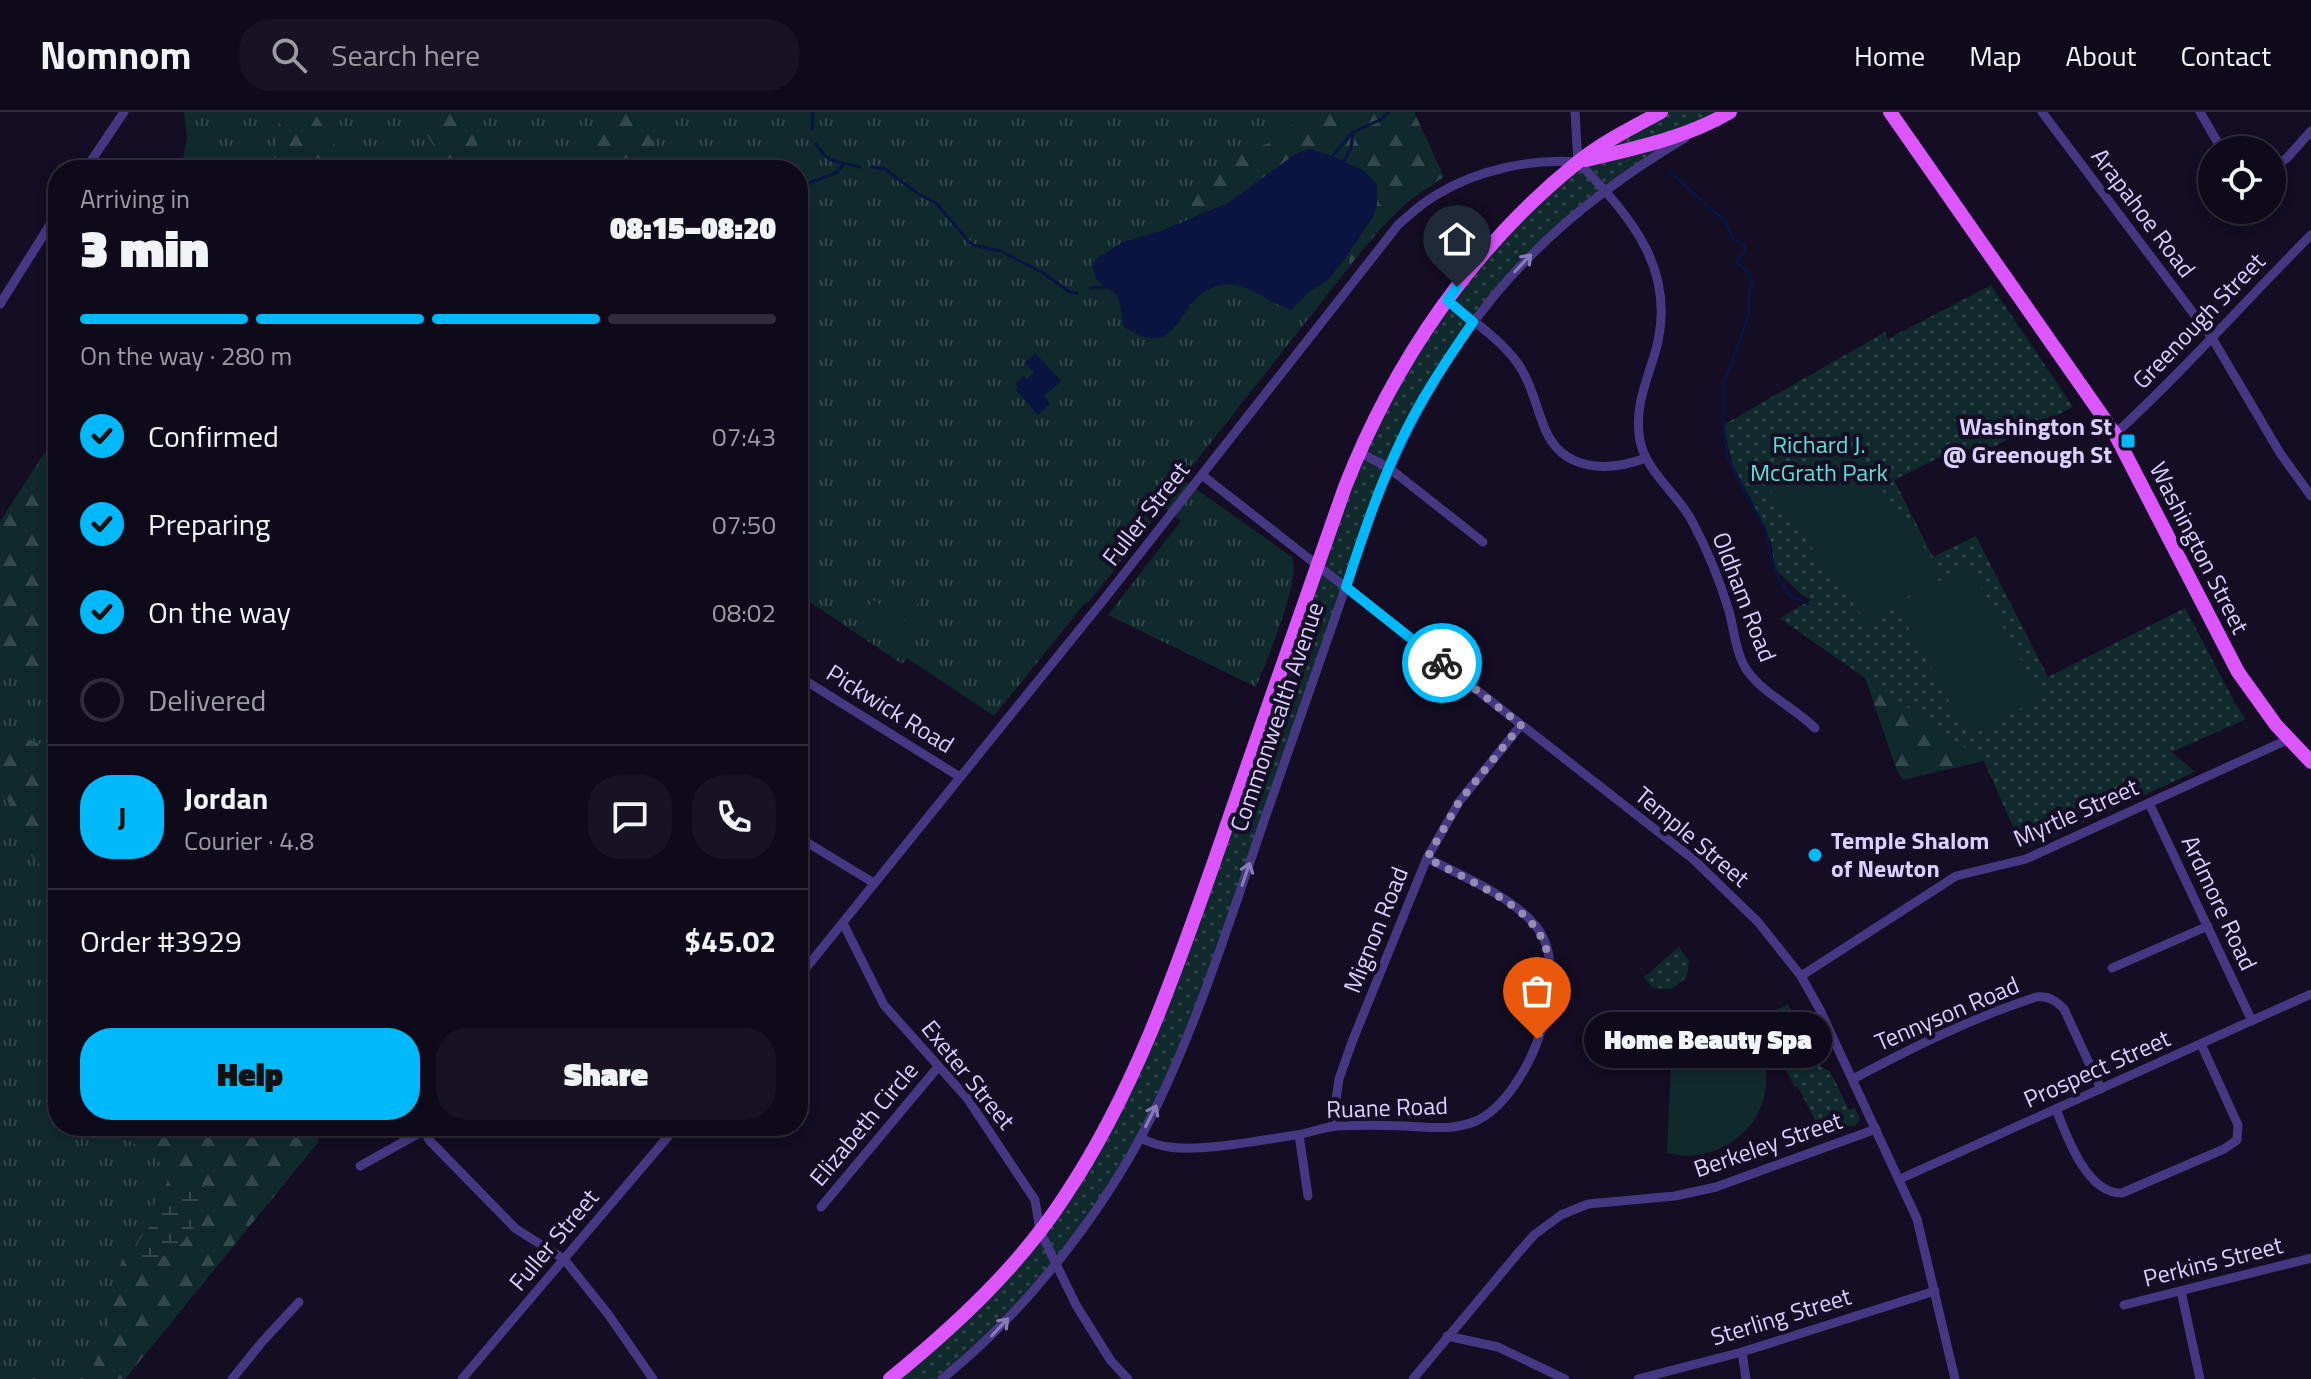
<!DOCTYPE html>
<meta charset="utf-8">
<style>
body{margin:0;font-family:"Titillium Web",sans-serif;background:#181323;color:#f1f3f6;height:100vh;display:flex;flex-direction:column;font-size:30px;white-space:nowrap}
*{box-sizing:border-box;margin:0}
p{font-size:26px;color:#9b9aa2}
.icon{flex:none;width:44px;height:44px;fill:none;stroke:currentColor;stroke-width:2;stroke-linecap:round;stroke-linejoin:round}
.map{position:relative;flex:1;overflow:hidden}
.drawer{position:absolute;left:48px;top:48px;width:760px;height:976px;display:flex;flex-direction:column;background:#0f0a1a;border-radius:32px;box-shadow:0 4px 12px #0003,0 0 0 2px #2f2b39}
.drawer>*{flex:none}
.tools{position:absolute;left:2198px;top:24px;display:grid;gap:16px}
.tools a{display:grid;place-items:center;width:88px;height:88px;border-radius:50%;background:#0f0a1a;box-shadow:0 4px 12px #0003,0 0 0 2px #2f2b39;font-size:40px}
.pin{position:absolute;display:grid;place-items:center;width:68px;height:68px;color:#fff;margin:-82px -34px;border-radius:50% 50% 50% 0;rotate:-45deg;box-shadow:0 0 8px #0007}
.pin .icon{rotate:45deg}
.courier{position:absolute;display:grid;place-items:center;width:80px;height:80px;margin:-40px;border:6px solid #00b9fa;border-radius:50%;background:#fff;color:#222;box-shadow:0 2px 10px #0007}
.bubble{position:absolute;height:56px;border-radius:28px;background:#0f0a1a;box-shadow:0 4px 12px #0003,0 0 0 2px #2f2b39;font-size:26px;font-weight:800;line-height:56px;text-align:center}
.overview em{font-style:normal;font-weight:800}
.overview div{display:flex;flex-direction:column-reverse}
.overview{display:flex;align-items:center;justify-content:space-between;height:136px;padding:0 32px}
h1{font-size:52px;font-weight:800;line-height:60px}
.bar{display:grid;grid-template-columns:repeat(4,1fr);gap:12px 8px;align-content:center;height:96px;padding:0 32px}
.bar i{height:10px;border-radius:6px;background:#2f2b39}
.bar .selected{background:#00b9fa}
.bar p{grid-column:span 4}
.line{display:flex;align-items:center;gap:20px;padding:0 32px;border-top:2px solid #2f2b39}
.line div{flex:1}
.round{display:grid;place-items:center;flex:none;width:84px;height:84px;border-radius:32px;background:#181323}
ol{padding:0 32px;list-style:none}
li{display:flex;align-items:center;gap:24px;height:88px}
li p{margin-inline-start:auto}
li .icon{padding:8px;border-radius:50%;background:#00b9fa;color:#111;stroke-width:4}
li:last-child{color:#9b9aa2}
li i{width:44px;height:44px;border:4px solid #2f2b39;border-radius:50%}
.cta{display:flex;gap:16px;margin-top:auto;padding:16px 32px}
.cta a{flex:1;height:92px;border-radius:32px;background:#00b9fa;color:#111;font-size:32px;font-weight:800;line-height:92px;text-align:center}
.cta a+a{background:#181323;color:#f1f3f6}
header{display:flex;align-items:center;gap:48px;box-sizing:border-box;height:112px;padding:0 40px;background:#0f0a1a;border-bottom:2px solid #2f2b39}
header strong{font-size:38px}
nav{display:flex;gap:44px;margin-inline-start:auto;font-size:28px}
.search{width:560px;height:72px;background:#181323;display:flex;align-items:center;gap:20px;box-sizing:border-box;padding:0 28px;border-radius:32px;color:#9b9aa2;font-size:30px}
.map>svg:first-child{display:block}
</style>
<header>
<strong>Nomnom</strong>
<div class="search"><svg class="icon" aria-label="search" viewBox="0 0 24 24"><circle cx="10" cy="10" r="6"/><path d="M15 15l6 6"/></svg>Search here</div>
<nav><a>Home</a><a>Map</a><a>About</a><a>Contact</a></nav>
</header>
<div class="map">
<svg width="2311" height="1267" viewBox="0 0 2311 1267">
<defs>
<pattern id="grass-tufts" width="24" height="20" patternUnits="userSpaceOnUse" patternTransform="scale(2)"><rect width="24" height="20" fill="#10292d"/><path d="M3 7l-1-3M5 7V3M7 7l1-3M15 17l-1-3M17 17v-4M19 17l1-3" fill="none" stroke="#32474c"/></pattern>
<pattern id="forest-firs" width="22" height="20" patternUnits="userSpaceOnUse" patternTransform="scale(2)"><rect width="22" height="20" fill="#10292d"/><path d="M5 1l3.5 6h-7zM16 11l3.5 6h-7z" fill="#32474c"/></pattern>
<pattern id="wetland-marsh" width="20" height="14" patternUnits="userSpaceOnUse" patternTransform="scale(2)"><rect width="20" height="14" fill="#10292d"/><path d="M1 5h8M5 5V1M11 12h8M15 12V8" fill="none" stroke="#32474c"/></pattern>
<pattern id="park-dots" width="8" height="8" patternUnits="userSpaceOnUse" patternTransform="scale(2)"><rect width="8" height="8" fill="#10292d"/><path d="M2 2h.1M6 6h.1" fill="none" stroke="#32474c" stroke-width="1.8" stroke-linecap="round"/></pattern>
</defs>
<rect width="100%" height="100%" fill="#140d23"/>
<!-- grass -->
<g fill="url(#grass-tufts)">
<path d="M184,0H1414L1444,65L1407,90L1380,116L1182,367L1292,445C1302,467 1266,550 1256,575L1108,503L1181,409L1163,395L1089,490L1085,491L994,604L907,546L902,552L798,482V58H181L187,26Z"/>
<polygon points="58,320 58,1014 304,1014 319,1029 125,1267 0,1267 0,410"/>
</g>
<!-- forest -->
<g fill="url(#forest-firs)" fill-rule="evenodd">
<polygon points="280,0 314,0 350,58 273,58"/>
<path d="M416,0H482C477,22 471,42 490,58C482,58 471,60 464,58C439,51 425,21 416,0Z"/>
<path d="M606,0H648L657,58H590C589,38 595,17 606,0Z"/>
<path d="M1295,0H1414L1444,65C1404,87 1378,119 1350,153L1348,143C1362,117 1375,110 1378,79L1363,58L1329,43L1303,38L1239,84L1198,104L1190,91V77C1204,62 1226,51 1244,41C1265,30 1294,30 1295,0Z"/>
<polygon points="58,320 58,571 0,551 0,410"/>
<polygon points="1800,498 1984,649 1903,668 1897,659 1865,566 1780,506"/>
<polygon points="27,627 58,639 58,773 30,742 24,728 0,670 0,635 14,628"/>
<path d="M127,1014H304L319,1029L125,1267H85L94,1253L107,1220L115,1169L124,1142L167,1071C168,1047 143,1039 127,1027ZM190,1075L203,1097L183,1130L160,1146L143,1124Z"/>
</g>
<!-- wetland -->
<path fill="url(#wetland-marsh)" d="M198,1072H203C216,1101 178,1139 153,1149L139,1146C137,1141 135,1139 137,1133C142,1119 184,1078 198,1072Z"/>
<!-- park -->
<g fill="url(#park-dots)">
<polygon points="1661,0 1731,0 1579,97 1473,210 1400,332 1182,938 1140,1026 1057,1151 942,1267 890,1267 1012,1151 1119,993 1345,375 1427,216 1554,72"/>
<path d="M1991,173L2073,295L1957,353L1950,340L1894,368L1933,445L1976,424L2048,565L2185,496L2235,591L2246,607L2172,640L2195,660L2023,738L1984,649L1780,506L1811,488C1797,482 1788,467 1775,458L1771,429L1758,408L1750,385L1734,359L1723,313L1885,220L1888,227Z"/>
<polygon points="1679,835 1689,849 1687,865 1672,877 1653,876 1644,865"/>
<polygon points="1811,934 1821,955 1830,959 1849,998 1855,996 1860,1008 1855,1014 1844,1014 1839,1009 1820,1017 1798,975 1794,974 1781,948"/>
</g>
<!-- garden -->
<g fill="#10292d">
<polygon points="1843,325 1941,459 1902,489 1969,453 2041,585 1969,625 1896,493 1869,513 1770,379"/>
<polygon points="886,468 919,490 909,504 876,482"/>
<polygon points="873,488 906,510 896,525 863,502"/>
<polygon points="1788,892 1805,926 1783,937 1766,903"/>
<path d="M1677,948L1765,950C1776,1008 1724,1055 1667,1041L1671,954Z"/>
</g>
<!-- water -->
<g fill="#091440">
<path d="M1309,37L1329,43L1363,58L1377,73V92L1373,105L1344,148L1327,169L1310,179L1291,198C1268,191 1246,168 1220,173C1174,183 1184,253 1124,215L1118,184L1096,167L1093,154L1095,148L1123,130L1161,119L1228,91L1297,41Z"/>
<polygon points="1035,241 1061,269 1044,284 1050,292 1038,303 1016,278 1018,275 1015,271 1024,264 1027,267 1034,261 1025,251"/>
</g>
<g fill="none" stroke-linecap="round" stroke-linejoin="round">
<!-- stream -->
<g stroke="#091440" stroke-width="3">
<polyline points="812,17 813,0"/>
<path d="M816,32C831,55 838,48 860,55"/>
<polyline points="1332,45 1353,20 1380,8 1389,0"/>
<polyline points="1343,51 1351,36 1353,21"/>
<polyline points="872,55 885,57 917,81 936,91 972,133 1001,139 1043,161 1070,180 1077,181"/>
<polyline points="1670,60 1726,110 1733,127 1744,132 1746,138 1736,150 1749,161 1753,172 1749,181 1749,203 1724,271 1724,323 1727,345 1765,418 1772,449 1779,468 1790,484 1808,492"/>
<polyline points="798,75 836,61 843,53"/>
<polyline points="1090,176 1110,175"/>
<polyline points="54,641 58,636"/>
</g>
<!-- street -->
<g stroke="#463782" stroke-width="9">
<polyline points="1575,0 1578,50"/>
<polyline points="2042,0 2212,226 2280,341 2311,384"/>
<polyline points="2200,0 2222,38"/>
<path d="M1578,50C1631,105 1679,159 1655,241C1646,271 1634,296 1640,329C1647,361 1677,381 1692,409C1707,437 1720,469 1729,499C1734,518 1736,541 1746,557C1763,582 1794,595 1815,616"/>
<polyline points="2272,56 2287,46 2311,19"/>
<polyline points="85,58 124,0"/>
<path d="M1447,188C1470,207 1498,225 1516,249C1531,269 1536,295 1545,317C1563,360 1608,360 1646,346"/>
<polyline points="0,192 58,100"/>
<path d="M2115,322C2184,259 2245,189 2311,123"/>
<polyline points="1359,340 1389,356 1483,430"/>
<polyline points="1202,363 1693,747 1758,810 1801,864 1820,898 1917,1107 1955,1267"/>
<polyline points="798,564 960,665"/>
<polyline points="2149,691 2252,909"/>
<polyline points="798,725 874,771"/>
<polyline points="843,811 884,893 967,986 1035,1088 1040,1119 1076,1193 1111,1249 1128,1267"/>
<polyline points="2112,856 2208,814"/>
<polyline points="1801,864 1956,764 2026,747 2289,627"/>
<path d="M798,866L1105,486L1398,113C1410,102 1423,90 1438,82C1477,58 1533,46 1578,50"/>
<path d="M1853,967C1913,935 1972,906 2036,885C2049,884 2055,888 2064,897L2101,977"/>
<path d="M2056,997C2067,1025 2087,1082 2122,1081L2224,1037L2237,1028L2238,1013L2201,932"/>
<polyline points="422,1014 429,1028 516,1117 564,1147 608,1202 653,1267"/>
<polyline points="1332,1015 1339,967 1352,930 1427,746 1459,690 1521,613"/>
<polyline points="1299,1023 1308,1084"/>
<path d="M1140,1026C1149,1030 1159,1034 1169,1035C1201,1040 1262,1028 1296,1023C1310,1021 1323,1015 1337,1014C1360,1013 1382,1013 1404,1014C1429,1015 1453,1019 1476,1009C1529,985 1576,861 1535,813C1511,784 1460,763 1427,746"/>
<polyline points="360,1054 423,1019"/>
<polyline points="1900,1067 2311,882"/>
<polyline points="821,1095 938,955"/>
<polyline points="2181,1179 2200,1267"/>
<polyline points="2124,1193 2311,1146"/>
<polyline points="1447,1224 1498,1235 1565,1267"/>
<polyline points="1742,1240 1746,1267"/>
<polyline points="232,1267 262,1230 299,1190"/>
<polyline points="462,1267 677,1014"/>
<path d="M942,1267C1031,1195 1112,1090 1160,987C1202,898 1232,802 1264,709C1300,604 1337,499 1374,394C1442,226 1527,119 1685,26"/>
<polyline points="1413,1267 1519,1140 1534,1123 1561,1103 1588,1092 1675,1084 1716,1075 1876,1017"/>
<polyline points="1638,1267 1742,1240 1935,1179"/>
</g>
<!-- primary -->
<g stroke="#db56ff" stroke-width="14">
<polyline points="1890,0 2115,322 2238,560 2276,613 2311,650"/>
<path d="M1586,48C1635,36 1686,26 1730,0"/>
<path d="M890,1267C955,1214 1019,1155 1065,1084C1133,982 1173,867 1213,753C1257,627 1300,501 1345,375C1394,250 1472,135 1578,50C1603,30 1633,15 1661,0"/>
</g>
</g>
<!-- one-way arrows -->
<defs><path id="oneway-shaft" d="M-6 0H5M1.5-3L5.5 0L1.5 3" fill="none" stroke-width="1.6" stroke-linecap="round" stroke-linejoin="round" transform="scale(2)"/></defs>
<g stroke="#8a7bba">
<use href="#oneway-shaft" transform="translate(1523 151) rotate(-47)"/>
<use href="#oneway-shaft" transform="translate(1246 762) rotate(-71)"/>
<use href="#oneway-shaft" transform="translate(1151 1004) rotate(-63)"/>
<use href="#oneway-shaft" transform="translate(1000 1215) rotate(-47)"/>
</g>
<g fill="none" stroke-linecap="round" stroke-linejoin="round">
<!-- done -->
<path stroke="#968bb2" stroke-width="8" stroke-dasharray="0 14.4" d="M1442,551L1521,613L1459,690L1427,746C1517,794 1578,810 1537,927"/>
<!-- route -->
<path stroke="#00b9fa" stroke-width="10" d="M1442,551L1346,475C1362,426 1378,377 1400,331C1420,288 1446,249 1473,210L1447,188L1457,175"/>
</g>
<!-- markers -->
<g fill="#00b9fa" stroke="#140d23" stroke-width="3">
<rect x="2120" y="321" width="16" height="16" rx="4"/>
<circle cx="1815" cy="743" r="8"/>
</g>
<g text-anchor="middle" stroke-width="8" stroke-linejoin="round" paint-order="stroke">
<!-- street labels -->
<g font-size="24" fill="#dccfff" stroke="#140d23">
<text transform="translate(2143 101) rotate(53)" y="8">Arapahoe Road</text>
<text transform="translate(2199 209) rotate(-46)" y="8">Greenough Street</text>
<text transform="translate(1146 402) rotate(-52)" y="8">Fuller Street</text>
<text transform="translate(2199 436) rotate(63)" y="8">Washington Street</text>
<text transform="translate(1744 485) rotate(69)" y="8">Oldham Road</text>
<text transform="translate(890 597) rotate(32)" y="8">Pickwick Road</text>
<text transform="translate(1277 605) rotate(-71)" y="8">Commonwealth Avenue</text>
<text transform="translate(2076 701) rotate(-24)" y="8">Myrtle Street</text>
<text transform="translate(1692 725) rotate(40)" y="8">Temple Street</text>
<text transform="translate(2219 791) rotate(65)" y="8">Ardmore Road</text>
<text transform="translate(1376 818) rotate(-68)" y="8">Mignon Road</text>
<text transform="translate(1947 902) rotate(-23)" y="8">Tennyson Road</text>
<text transform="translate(2097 957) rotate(-24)" y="8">Prospect Street</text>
<text transform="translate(968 963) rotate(51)" y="8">Exeter Street</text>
<text transform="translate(1387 996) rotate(-2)" y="8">Ruane Road</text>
<text transform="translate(864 1012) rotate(-50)" y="8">Elizabeth Circle</text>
<text transform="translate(1768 1033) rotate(-19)" y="8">Berkeley Street</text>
<text transform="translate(554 1128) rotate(-50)" y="8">Fuller Street</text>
<text transform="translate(2213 1150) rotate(-14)" y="8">Perkins Street</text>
<text transform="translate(1781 1205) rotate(-17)" y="8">Sterling Street</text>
</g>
<!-- poi labels -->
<g font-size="24" font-weight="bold" fill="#dccfff" stroke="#140d23" text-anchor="end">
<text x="2112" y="323">Washington St<tspan x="2112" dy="28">@ Greenough St</tspan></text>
<text x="1831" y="737" text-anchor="start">Temple Shalom<tspan x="1831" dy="28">of Newton</tspan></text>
</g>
<!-- park labels -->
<g font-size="24" fill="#59e1d5" stroke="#140d23">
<text x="1819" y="341">Richard J.<tspan x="1819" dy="28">McGrath Park</tspan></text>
</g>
</g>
</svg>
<div class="tools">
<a><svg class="icon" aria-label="locate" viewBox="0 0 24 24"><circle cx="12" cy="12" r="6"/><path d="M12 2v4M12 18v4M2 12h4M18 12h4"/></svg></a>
</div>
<div class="pin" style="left:1537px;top:927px;background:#ea580c"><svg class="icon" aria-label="bag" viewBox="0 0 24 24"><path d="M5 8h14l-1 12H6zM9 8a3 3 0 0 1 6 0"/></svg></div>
<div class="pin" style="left:1457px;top:175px;background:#1f2937"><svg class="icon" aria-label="home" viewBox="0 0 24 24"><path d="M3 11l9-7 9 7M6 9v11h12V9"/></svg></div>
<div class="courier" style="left:1442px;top:551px"><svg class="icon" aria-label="bike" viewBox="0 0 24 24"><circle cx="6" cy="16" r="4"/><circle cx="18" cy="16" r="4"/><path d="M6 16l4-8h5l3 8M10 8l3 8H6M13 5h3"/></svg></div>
<div class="bubble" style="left:1584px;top:900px;width:248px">Home Beauty Spa</div>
<section class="drawer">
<div class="overview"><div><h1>3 min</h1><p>Arriving in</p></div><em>08:15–08:20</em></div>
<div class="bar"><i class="selected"></i><i class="selected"></i><i class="selected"></i><i></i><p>On the way · 280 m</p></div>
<ol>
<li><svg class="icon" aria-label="check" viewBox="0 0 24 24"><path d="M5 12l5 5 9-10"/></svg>Confirmed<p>07:43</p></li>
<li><svg class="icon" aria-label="check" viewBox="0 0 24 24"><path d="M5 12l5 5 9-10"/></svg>Preparing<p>07:50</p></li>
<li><svg class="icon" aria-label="check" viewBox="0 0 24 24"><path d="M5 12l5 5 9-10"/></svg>On the way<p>08:02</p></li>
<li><i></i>Delivered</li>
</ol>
<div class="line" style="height:144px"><b class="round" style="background:#00b9fa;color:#111">J</b><div><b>Jordan</b><p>Courier · 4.8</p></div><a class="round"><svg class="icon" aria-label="chat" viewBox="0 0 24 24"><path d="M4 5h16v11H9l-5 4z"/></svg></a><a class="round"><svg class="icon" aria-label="phone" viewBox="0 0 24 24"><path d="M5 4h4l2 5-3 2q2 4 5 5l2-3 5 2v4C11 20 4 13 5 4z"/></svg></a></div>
<div class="line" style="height:104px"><div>Order #3929</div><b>$45.02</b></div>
<div class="cta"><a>Help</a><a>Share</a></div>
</section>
</div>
